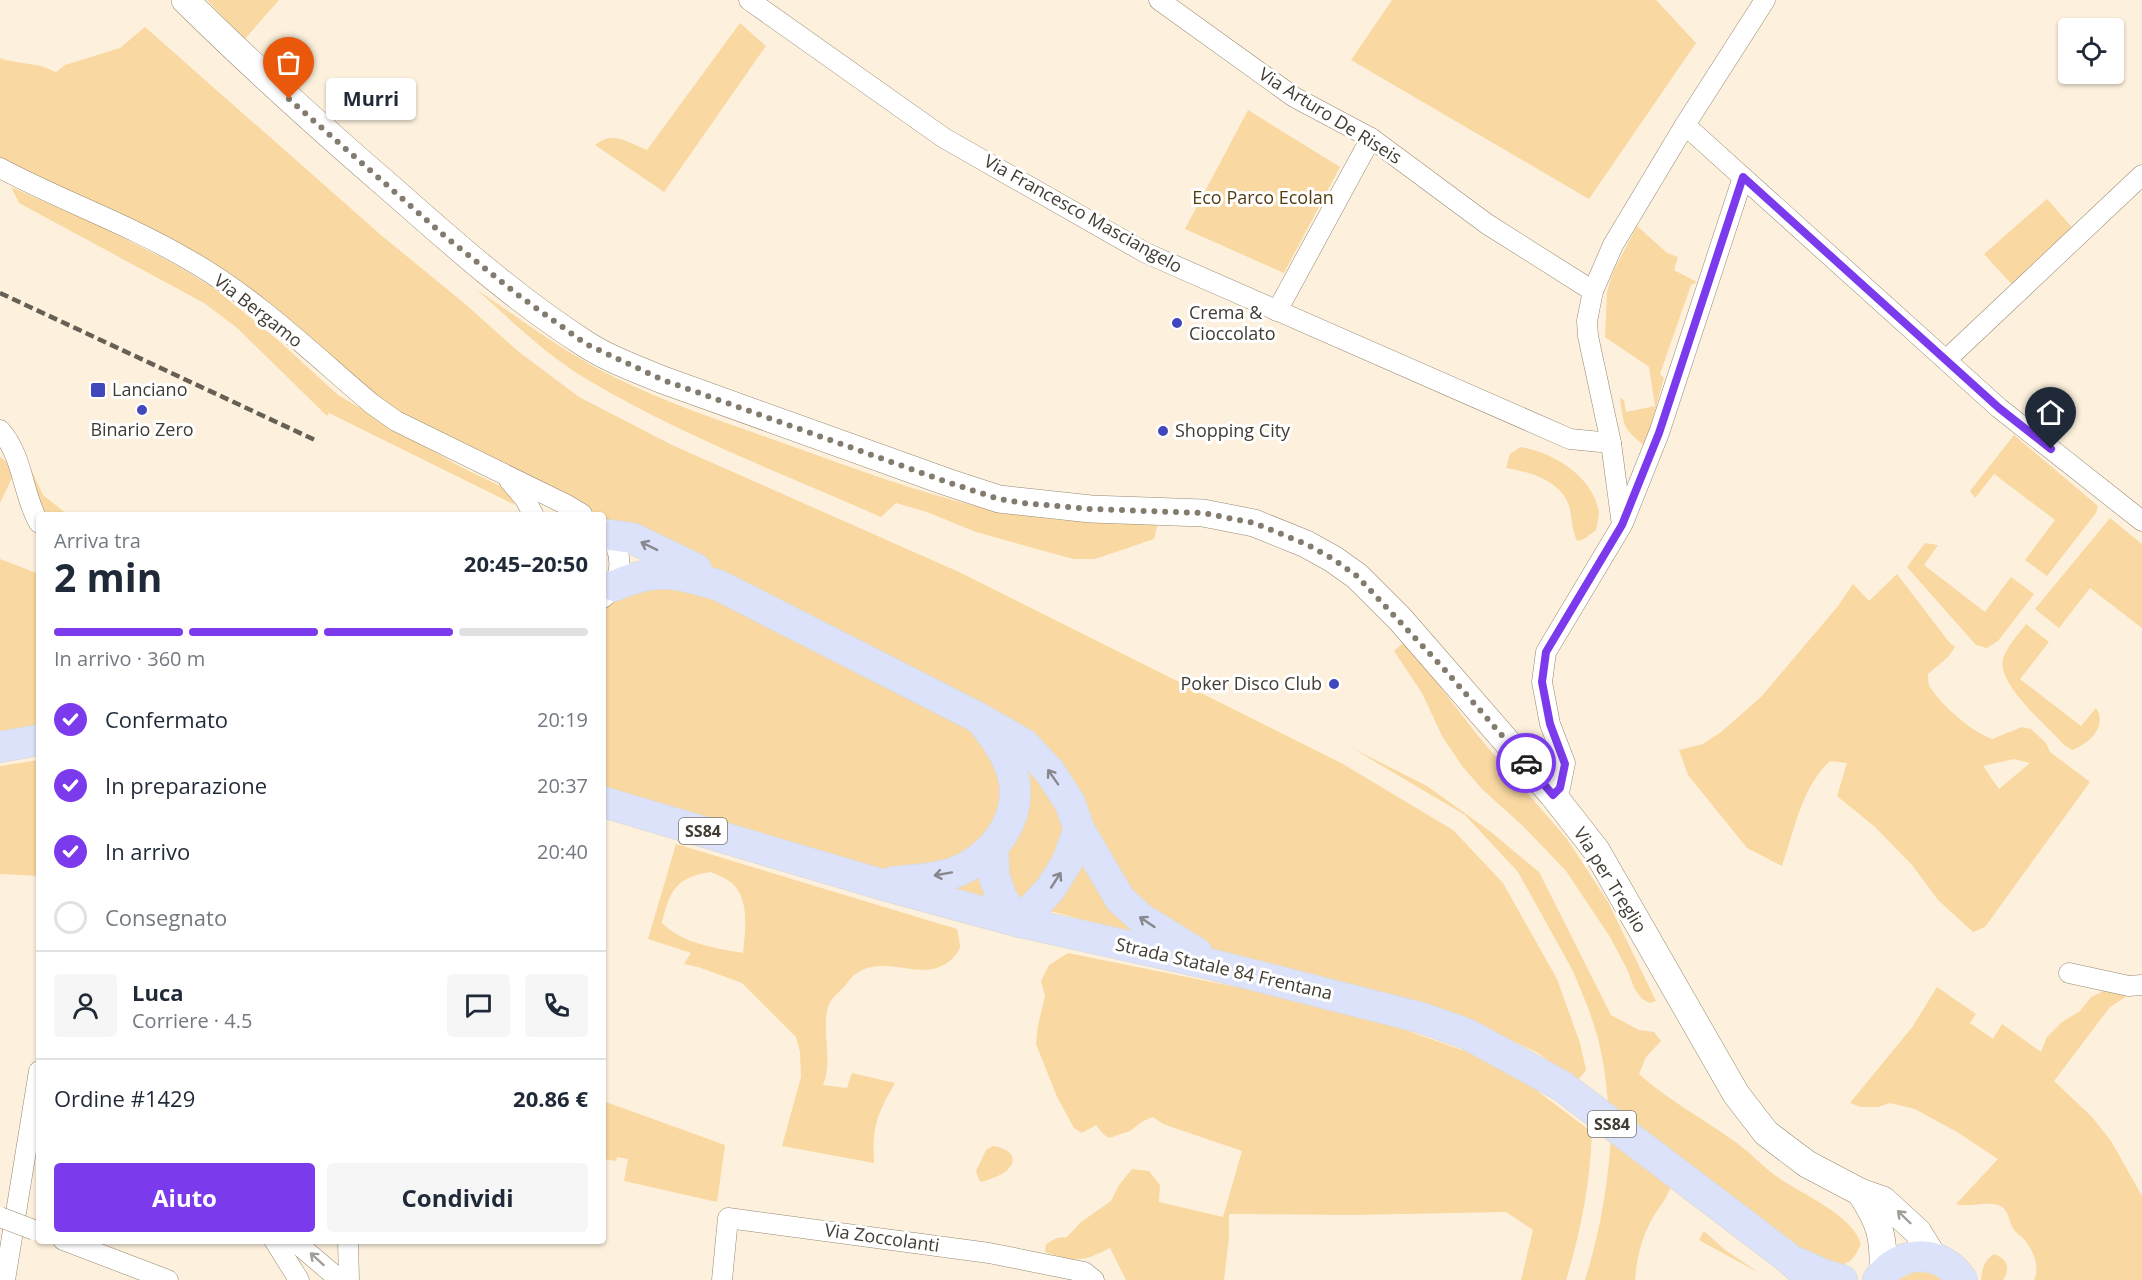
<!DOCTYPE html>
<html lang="it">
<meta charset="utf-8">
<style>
body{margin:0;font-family:"Open Sans",sans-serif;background:#f6f6f7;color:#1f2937;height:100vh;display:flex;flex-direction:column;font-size:22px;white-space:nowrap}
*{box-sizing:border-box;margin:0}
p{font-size:20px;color:#747a83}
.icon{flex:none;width:33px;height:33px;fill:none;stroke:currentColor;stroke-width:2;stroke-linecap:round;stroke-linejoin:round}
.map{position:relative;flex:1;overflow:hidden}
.panel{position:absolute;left:36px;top:512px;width:570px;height:732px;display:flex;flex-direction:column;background:#fff;border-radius:6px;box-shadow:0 2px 4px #0004}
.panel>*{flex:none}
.controls{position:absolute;left:2058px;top:18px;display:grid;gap:12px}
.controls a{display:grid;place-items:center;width:66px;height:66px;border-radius:6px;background:#fff;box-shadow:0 2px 4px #0004;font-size:30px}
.pin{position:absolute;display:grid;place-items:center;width:51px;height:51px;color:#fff;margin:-62px -26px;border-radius:50% 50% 50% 0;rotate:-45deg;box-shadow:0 0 6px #0007}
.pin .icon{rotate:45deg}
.courier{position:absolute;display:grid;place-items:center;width:60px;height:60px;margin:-30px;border:4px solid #7c3aed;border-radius:50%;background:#fff;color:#222;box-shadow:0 2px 8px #0007}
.bubble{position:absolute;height:42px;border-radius:6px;background:#fff;box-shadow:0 2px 4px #0004;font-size:20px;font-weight:700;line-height:42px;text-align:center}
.overview em{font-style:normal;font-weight:700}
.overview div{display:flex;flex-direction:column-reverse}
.overview{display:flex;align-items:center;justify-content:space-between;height:102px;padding:0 18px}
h1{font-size:39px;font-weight:700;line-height:45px}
.bar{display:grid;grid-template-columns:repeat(4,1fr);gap:9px 6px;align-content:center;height:72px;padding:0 18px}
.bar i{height:8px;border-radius:4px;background:#e0e1e3}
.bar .current{background:#7c3aed}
.bar p{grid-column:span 4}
.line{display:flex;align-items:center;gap:15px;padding:0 18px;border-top:2px solid #e0e1e3}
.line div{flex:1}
.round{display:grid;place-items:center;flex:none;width:63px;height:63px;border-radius:6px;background:#f6f6f7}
ol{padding:0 18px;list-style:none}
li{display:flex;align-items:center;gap:18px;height:66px}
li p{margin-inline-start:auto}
li .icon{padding:6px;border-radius:50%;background:#7c3aed;color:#fff;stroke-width:4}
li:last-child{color:#747a83}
li i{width:33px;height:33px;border:3px solid #e0e1e3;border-radius:50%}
.action{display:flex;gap:12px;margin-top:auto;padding:12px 18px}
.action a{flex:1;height:69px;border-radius:6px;background:#7c3aed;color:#fff;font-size:24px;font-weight:700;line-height:69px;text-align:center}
.action a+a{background:#f6f6f7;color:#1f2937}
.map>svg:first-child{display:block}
</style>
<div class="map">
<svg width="2142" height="1280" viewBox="0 0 2142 1280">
<rect width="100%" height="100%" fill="#fdf1dd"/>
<!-- green -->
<g fill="#f9d8a1" fill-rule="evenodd">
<polygon points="207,0 279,0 244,40"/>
<polygon points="1392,0 1656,0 1696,43 1589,199 1351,60"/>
<path d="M740,23L766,46L664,192L595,145C615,130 627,143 647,150Z"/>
<polygon points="145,27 382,236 464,303 519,352 579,397 672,445 959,572 1343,764 1453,830 1503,883 1557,979 1580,1043 1586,1070 1579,1079 1559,1069 1538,1053 1476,1023 1241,962 1183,939 1150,922 1037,751 614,526 603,519 603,514 595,514 573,500 399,414 332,361 259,295 141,228 0,160 0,58 5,60 41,66 56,72 65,65 120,48"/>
<polygon points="1248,110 1340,167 1284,273 1185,229"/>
<polygon points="11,187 98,225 176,265 215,289 279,341 338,395 459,466 506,489 515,505 329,413 327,416 236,327 204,303 19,203"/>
<polygon points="2047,199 2077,233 2016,289 1984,254"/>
<path d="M1637,226L1667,253L1678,257L1674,270L1697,282L1691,285L1660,374L1664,378L1645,446C1622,428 1624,426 1620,398L1624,400L1626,412L1655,406L1649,367L1605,337L1607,292L1613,272Z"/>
<path d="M476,289C522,320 567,355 618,379C671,405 728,423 783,443C854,468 925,496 999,511C1048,521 1099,523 1148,523L1157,526L1154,539L1095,559H1073L976,532L927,512L896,503L881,517C784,474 682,436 590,381C548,357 512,321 476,289Z"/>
<polygon points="2014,435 2098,506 2096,513 2047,576 2025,560 2055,520 1994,474 1975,498 1970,491"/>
<path d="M1520,447C1553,452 1593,476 1599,512C1599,517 1597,524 1596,530L1584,539L1577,541C1572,530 1572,520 1570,509C1563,481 1530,472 1506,468L1510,454Z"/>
<polygon points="0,457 12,465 13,476 0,503"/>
<polygon points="30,467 43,495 67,514 41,514"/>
<polygon points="2110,518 2142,544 2142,628 2090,588 2059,628 2035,609"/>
<polygon points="1925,543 1938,545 1924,565 1985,612 2011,577 2034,594 1998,641 1987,648 1976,645 1907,567"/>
<polygon points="0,559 39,574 39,728 0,735"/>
<path d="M1897,574L1949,642L1955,647L1948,657L1928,674C1928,678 1928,684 1930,687C1943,707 1971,731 1992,739L2022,727L2031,729L2046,743L2050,752L2090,782L1985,927L1973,932L1938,900L1912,865L1875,827L1837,796L1847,763L1830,761C1801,788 1795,829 1782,866L1747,848L1688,775L1679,750L1703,744L1721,732L1761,697L1838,606L1853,584L1869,601ZM2014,759L2030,763L1999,789L1983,766Z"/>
<polygon points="641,581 706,594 946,713 979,736 992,750 1002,787 997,818 979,849 951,863 903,872 836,861 603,794 603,605"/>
<path d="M2026,624L2049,642L2020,679L2081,726L2096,708C2108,726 2089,744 2072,750L2064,745C2049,728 1996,683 2003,659C2006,647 2019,634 2026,624Z"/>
<polygon points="1405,641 1478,736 1567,839 1608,902 1656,1001 1650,1003 1642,999 1634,988 1628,971 1610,937 1566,871 1524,827 1482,789 1462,766 1442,736 1422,693 1394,651"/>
<path d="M1352,748L1427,786L1491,832L1539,872L1611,1015L1639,1030L1654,1032L1661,1041L1646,1057L1639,1074C1668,1100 1702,1118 1734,1141C1749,1151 1761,1165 1776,1176C1801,1194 1852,1214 1861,1244C1855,1256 1852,1264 1838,1265L1793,1246L1609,1110L1604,1067L1598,1038L1589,1010L1573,971L1518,872L1465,815Z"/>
<polygon points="1017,750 1059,810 1063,834 1057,858 1029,892 1010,904 1000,861"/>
<polygon points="39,760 39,876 0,874 0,766"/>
<path d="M676,844L957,929C958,934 960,942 960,947C959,951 955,956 952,959C925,985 887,953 857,973C852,976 848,982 844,987C840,991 832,998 829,1004C820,1030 834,1059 823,1085L847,1088L852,1073L895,1083C877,1114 872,1127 874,1163L782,1146L801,1077L800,1052L796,1037L742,983L698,967L684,964L691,953L648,939ZM711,872C717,875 724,877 729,881C751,896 745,931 743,953C715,948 683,944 662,923C670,890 676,877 711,872Z"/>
<path d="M1082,860C1098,898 1114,911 1146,936L1042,909Z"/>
<polygon points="982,870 991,899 933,883"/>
<path d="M1068,953L1285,997L1394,1026L1473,1054L1536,1090L1592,1132C1590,1184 1581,1231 1566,1280H1521L1533,1230L1506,1212L1352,1215L1229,1214V1237L1224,1280H1126L1110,1248C1080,1263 1076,1262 1045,1252L1046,1244L1057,1238L1067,1237L1081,1222L1111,1201L1119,1185L1132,1169L1149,1171L1160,1185L1159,1202L1223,1217L1242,1151L1163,1124L1153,1117L1143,1121L1130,1131L1109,1138L1103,1134L1096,1125L1082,1133L1074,1128L1057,1097L1036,1044L1038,1025L1045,996L1041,981L1049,965Z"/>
<path d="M1937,987L1976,1014L1970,1023L1993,1039L2002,1024L2041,1052L2047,1037L2062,1022L2080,1011L2091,997L2104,991L2127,996L2110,1007L2054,1081L2092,1117L2111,1141L2142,1196V1280H2034C2041,1267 2032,1247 2022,1237C2020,1235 2017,1234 2015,1231C2008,1224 2011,1209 1998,1205C1984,1201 1970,1208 1956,1204L1998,1159L1957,1132L1915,1109L1890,1103L1878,1107H1861L1850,1103L1913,1026Z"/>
<polygon points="603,1101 725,1145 717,1202 624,1181 628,1159 617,1157 616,1161 603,1159"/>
<path d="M1611,1136L1671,1186C1667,1199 1658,1208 1652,1219C1641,1239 1637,1258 1635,1280H1585C1600,1232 1608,1186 1611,1136Z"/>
<path d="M993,1146C1005,1147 1020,1156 1009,1168C1004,1175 990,1179 982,1182L979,1180L976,1171L986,1150Z"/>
<polygon points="1704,1231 1724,1249 1759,1273 1699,1240"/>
<path d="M1994,1254C2007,1259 2011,1268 2003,1280H1981C1982,1268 1984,1261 1994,1254Z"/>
<path d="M1914,1272C1925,1272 1933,1273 1942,1280H1898Z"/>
</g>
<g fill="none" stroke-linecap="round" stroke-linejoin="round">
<defs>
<g id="minor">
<polyline points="749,0 944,138 1146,253 1570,439 1611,443"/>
<polyline points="1159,0 1294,97 1371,138 1487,224 1593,291"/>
<polyline points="1685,125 1999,408 2142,521"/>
<path d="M0,168C62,201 128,224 189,260C256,298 313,354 372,404L396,421L567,505L582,514"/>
<polyline points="1277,311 1371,138"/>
<polyline points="1946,360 2142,175"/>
<path d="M0,430C24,457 22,494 39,523"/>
<polyline points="509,480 525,499 533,514"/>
<polyline points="1623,523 1659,433 1743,177"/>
<path d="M603,598C625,579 624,550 605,529"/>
<polyline points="1553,795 1560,788 1565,763 1550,724 1542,682 1546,652 1622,525 1611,443 1588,336 1587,321 1593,291 1613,245 1685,125 1765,0"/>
<polyline points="2069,973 2129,986 2142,985"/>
<polyline points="63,1240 168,1280"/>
<polyline points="274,1240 299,1280"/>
<polyline points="293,1240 340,1280"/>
<polyline points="348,1240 349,1280"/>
<polyline points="5,1280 39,1071"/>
<polyline points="722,1280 728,1218 989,1253 1084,1272 1094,1280"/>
</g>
<g id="secondary">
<path d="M185,0C253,67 324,131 396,193C456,246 517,300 584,343C608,359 637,369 663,380L947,482L999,499L1091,509L1203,513L1254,523L1306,544L1333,559L1357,576L1400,619L1553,795L1596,850L1736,1094L1766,1133L1807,1164L1860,1192L1883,1200L1918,1232L1934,1258"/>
<path d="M1860,1192C1880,1223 1884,1235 1883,1272"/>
</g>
<g id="primary">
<polyline points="610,535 632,538 696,569"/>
<path d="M614,586C656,567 675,573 718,585L977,717L1024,744L1050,772L1070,803L1079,829L1120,899L1142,919L1197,953"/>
<polyline points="0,747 39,740"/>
<polyline points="603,802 880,884 1020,922 1214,965 1422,1018 1467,1034 1562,1086 1787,1257 1813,1280"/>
<polyline points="993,848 994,876 1002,899 1020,922"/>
<path d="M893,882C913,880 935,879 953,873C987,861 1017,827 1015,789C1014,765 998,741 983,723"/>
<polyline points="1020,922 1051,888 1067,862 1079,829"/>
<polyline points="1798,1263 1825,1275 1842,1280"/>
<path d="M1878,1280C1899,1249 1941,1248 1962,1280"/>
</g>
</defs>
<!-- minor casing -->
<use href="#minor" stroke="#978972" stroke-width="21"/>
<!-- secondary casing -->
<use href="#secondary" stroke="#978972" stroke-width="28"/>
<!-- primary casing -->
<use href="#primary" stroke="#dddcda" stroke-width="32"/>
<!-- minor -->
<use href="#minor" stroke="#fff" stroke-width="20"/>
<!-- secondary -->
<use href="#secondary" stroke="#fff" stroke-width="27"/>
<!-- primary -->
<use href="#primary" stroke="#dce2fa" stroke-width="30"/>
<!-- rail -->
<polyline stroke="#665f53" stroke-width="4.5" stroke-dasharray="9 4.5" stroke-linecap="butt" points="0,293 317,441"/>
<defs>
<polyline id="minor-bridge" points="0,1217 34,1230"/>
</defs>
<!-- minor-bridge casing -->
<use href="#minor-bridge" stroke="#978972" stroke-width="21" stroke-linecap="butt"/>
<!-- minor-bridge -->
<use href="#minor-bridge" stroke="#fff" stroke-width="20"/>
</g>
<!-- one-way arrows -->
<defs><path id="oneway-shaft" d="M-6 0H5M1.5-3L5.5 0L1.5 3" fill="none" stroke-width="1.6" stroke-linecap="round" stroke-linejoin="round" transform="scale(1.5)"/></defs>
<g stroke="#87878c">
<use href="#oneway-shaft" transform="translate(649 546) rotate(-154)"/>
<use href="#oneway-shaft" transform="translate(1053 777) rotate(-125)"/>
<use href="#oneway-shaft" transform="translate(943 874) rotate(170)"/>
<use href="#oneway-shaft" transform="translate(1056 880) rotate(-57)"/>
<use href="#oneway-shaft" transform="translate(1147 922) rotate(-146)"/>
</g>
<g stroke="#a09e98">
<use href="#oneway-shaft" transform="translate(1904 1217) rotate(-136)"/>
<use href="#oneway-shaft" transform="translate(317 1259) rotate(-138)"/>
</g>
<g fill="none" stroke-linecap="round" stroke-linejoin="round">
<!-- done -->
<polyline stroke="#837b6e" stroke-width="6" stroke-dasharray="0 10.8" points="289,99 447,238 518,295 586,344 663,380 947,482 999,499 1023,503 1091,509 1203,513 1254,523 1306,544 1333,559 1357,576 1445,670 1526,763"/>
<!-- route -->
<polyline stroke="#7c3aed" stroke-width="8" points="1526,763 1553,795 1560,788 1565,764 1550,724 1542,682 1546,652 1622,525 1659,433 1743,177 1999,408 2051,449"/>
</g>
<!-- markers -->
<g fill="#4148bd" stroke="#fff" stroke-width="2">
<circle cx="1177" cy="323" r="6"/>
<rect x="90" y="382" width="16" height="16" rx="3"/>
<circle cx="142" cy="410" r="6"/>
<circle cx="1163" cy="431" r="6"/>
<circle cx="1334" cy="684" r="6"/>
</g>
<g text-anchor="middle" stroke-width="6" stroke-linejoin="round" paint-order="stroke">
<!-- shield labels -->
<g fill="#fff" stroke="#7b7670" stroke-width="1.5">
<rect x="679" y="818" width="48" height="26" rx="4.5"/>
<rect x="1588" y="1111" width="48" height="26" rx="4.5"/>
</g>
<g font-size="16" font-weight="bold" fill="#423c32">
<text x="703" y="837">SS84</text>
<text x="1612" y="1130">SS84</text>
</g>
<!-- street labels -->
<g font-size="18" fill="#423c32" stroke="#fff">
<text transform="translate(1330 116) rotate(32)" y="6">Via Arturo De Riseis</text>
<text transform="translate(1083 214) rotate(29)" y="6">Via Francesco Masciangelo</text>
<text transform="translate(258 311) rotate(38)" y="6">Via Bergamo</text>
<text transform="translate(1610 880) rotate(58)" y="6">Via per Treglio</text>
<text transform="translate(1224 969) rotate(13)" y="6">Strada Statale 84 Frentana</text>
<text transform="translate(882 1238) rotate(8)" y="6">Via Zoccolanti</text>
</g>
<!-- park labels -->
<g font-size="18" fill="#533c11" stroke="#fff">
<text x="1263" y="204">Eco Parco Ecolan</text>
</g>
<!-- poi labels -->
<g font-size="18" fill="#423c32" stroke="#fff" text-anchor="start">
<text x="1189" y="319">Crema &amp;<tspan x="1189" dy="21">Cioccolato</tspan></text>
<text x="112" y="396">Lanciano</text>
<text x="142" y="436" text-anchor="middle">Binario Zero</text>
<text x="1175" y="437">Shopping City</text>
<text x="1322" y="690" text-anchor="end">Poker Disco Club</text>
</g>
</g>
</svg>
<div class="controls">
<a><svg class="icon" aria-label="locate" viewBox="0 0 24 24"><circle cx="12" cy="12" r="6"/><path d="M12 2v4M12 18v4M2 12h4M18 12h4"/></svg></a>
</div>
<div class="pin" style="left:289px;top:99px;background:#ea580c"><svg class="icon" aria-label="bag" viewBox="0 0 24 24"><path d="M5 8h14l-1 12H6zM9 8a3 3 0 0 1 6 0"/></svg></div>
<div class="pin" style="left:2051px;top:449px;background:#1f2937"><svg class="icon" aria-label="home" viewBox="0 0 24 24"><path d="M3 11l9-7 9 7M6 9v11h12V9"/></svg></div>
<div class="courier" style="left:1526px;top:763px"><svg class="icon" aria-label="car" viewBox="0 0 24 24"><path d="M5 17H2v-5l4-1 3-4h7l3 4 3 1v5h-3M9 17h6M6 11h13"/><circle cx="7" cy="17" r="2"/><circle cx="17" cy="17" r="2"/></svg></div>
<div class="bubble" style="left:326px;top:78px;width:90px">Murri</div>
<section class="panel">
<div class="overview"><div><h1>2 min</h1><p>Arriva tra</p></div><em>20:45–20:50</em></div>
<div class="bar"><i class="current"></i><i class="current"></i><i class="current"></i><i></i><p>In arrivo · 360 m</p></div>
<ol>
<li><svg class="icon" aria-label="check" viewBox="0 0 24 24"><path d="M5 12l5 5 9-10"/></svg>Confermato<p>20:19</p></li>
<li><svg class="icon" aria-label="check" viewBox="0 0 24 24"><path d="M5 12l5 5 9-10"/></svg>In preparazione<p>20:37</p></li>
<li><svg class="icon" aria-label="check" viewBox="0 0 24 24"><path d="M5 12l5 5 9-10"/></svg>In arrivo<p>20:40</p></li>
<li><i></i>Consegnato</li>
</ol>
<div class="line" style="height:108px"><a class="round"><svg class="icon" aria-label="person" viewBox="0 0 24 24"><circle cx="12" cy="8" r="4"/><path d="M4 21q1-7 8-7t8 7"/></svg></a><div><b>Luca</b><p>Corriere · 4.5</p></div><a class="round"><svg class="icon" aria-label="chat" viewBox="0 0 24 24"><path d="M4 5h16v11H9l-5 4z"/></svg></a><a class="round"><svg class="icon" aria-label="phone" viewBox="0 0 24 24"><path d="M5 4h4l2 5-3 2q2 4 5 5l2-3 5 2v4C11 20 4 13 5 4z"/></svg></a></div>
<div class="line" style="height:78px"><div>Ordine #1429</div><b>20.86 €</b></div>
<div class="action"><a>Aiuto</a><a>Condividi</a></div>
</section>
</div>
